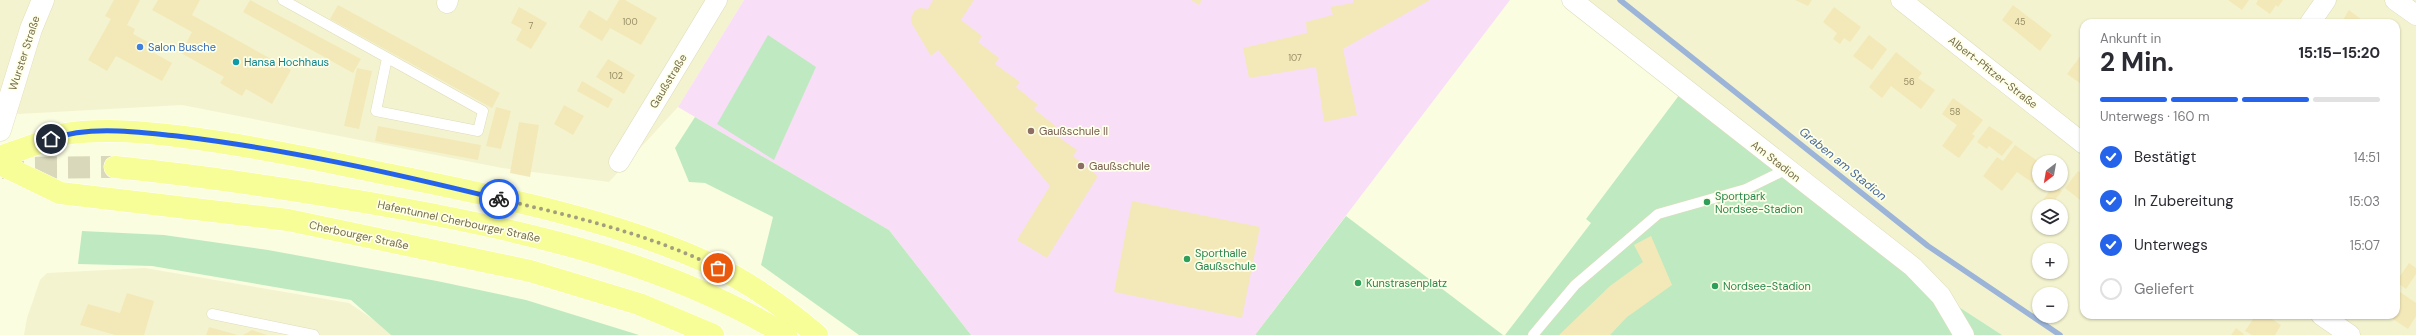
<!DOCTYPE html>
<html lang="de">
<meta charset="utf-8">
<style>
body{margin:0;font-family:"DM Sans",sans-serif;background:#f7f7f7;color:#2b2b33;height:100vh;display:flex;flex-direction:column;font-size:15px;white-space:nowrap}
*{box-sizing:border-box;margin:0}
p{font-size:13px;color:#7c7c81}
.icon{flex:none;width:22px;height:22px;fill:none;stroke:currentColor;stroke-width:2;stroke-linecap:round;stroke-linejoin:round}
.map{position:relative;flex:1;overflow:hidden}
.sheet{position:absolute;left:2080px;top:19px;width:320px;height:300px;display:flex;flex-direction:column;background:#fff;border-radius:12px;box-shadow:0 1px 3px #0004}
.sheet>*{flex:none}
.needle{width:26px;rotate:211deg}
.tools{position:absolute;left:2032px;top:155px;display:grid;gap:8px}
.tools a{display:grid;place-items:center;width:36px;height:36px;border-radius:50%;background:#fff;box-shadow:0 1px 3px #0004;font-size:20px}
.pin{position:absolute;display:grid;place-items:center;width:34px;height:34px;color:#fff;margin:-17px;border:2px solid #fff;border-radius:50%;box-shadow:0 1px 4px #0007}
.courier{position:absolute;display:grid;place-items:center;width:40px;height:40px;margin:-20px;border:3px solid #2563eb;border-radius:50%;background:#fff;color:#222;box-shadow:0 1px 5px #0007}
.summary em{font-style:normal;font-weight:700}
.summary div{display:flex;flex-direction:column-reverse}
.summary{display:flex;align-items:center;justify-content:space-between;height:68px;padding:0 20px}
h1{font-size:26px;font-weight:700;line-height:30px}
.bar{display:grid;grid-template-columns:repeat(4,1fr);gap:6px 4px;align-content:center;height:48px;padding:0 20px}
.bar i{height:5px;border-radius:3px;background:#e1e1e2}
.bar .current{background:#2563eb}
.bar p{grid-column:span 4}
ol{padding:0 20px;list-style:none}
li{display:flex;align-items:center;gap:12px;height:44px}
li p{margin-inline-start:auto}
li .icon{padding:4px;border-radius:50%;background:#2563eb;color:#fff;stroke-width:4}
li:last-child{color:#7c7c81}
li i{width:22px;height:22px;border:2px solid #e1e1e2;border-radius:50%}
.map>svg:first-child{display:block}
</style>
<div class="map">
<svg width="2416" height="335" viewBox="0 0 2416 335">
<rect width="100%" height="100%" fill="#fbfde1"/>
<!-- residential -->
<g fill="#f4f3cf" fill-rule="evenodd">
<polygon points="0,0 744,0 678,107 609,182 502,168 182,105 0,115"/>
<path d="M1563,0H2416V335H2002L1905,272ZM2084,23H2396V315H2084ZM2039,162H2061V184H2039ZM2039,206H2061V228H2039ZM2039,250H2061V272H2039ZM2039,294H2061V316H2039Z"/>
<polygon points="145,268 349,303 396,335 24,335 27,318 40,280 47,273"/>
</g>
<!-- education -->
<polygon fill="#f9def7" points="744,0 1510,0 1255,335 971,335 889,230 678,107"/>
<!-- green -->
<g fill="#bfeac1">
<polygon points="768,35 816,67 774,160 717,124"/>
<polygon points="1680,94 1905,272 2002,335 1505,335 1591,223 1586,219"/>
<polygon points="695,117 889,230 971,335 859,335 761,265 773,217 705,183 689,182 675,148"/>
<polygon points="1346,216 1503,335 1255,335"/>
<polygon points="82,231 164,235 268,250 437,281 526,300 639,335 391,335 351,300 152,266 78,264"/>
</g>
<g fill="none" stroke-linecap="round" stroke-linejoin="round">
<!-- stream -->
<polyline stroke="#9bb4d8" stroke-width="5.5" points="1620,0 1928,246 2060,335"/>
</g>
<!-- building -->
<g fill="#f3e9b8">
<polygon points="114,0 140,0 127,25 135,29 133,34 148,42 145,48 172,63 162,81 116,56 107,71 88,60 111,19 105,16"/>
<polygon points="158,0 200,0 192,15 291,70 272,104 246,89 242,96 220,83 224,77 181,53 192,32 152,10"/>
<polygon points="250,0 361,59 353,73 243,12"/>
<polygon points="619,0 625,0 657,18 641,45 610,28 602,41 579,27 589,10 607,21"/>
<polygon points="933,0 974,0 961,20 982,36 978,42 999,58 995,64 1020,82 1016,87 1038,105 1034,109 1058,128 1054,134 1077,150 1073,156 1098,176 1047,258 1017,240 1050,186 938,50 931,56 912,24 911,18 914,11 920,8 928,9"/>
<polygon points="1191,0 1202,0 1199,5"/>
<polygon points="1353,0 1430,0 1343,49 1357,115 1324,122 1316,67 1249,78 1243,48 1307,33 1306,22 1333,15 1330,7 1353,3"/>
<polygon points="1795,0 1812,0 1808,6"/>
<polygon points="2228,0 2249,0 2242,10"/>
<polygon points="2258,0 2283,0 2278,7 2276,5 2270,14 2256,4"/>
<polygon points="338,5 500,93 492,108 330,19"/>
<polygon points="2013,5 2052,35 2040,51 2002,20"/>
<polygon points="519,7 547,23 531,49 516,40 522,29 511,23"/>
<polygon points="1834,7 1861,27 1850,42 1844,38 1840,44 1833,39 1837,33 1823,22"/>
<polygon points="2349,10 2362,20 2360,23 2341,23"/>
<polygon points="1869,35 1887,49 1872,70 1853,56"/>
<polygon points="2084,51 2084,86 2067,74"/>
<polygon points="1896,52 1922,73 1918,78 1935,90 1921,109 1891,86 1882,98 1869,87"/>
<polygon points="608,59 635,75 624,94 596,77"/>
<polygon points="357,68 372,71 359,129 344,126"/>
<polygon points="582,81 613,99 608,108 577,91"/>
<polygon points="1953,98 1983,120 1972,134 1975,136 1959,158 1942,146 1957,125 1942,114"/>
<polygon points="564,105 584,116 573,135 554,124"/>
<polygon points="496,107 511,111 501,149 486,146"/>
<polygon points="519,122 539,125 530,177 510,173"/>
<polygon points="378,126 481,145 478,160 375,141"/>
<polygon points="1989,126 2013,142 2002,156 1989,146 1987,149 1977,142"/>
<polygon points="2015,145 2039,162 2039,175 2033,183 2017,172 2002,191 1983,176 1997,157 2003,161"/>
<polygon points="2078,171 2084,175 2084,203 2065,188"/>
<polygon points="2054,185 2062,191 2050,206 2043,200"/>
<polygon points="1132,201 1260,227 1242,318 1114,292"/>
<polygon points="1651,236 1672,285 1627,317 1610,335 1559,335 1610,286 1643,262 1634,245"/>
<polygon points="2409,263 2416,268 2416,274 2406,289 2396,282"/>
<polygon points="2400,292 2416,303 2416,316 2408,329 2387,315 2396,315 2396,298"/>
<polygon points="127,293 154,301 144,335 115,335 80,325 88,304 120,313"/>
<polygon points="2256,315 2266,315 2281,325 2275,335 2252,335 2245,331"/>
<polygon points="209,327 238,335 206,335"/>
<polygon points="2236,328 2244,334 2243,335 2231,335"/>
<polygon points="252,330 267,335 243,335"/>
</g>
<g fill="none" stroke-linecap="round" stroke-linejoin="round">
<!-- primary-tunnel -->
<polyline stroke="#d9d8ba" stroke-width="22" stroke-dasharray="22 11" stroke-linecap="butt" points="2,168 115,167"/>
<defs>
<g id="lane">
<polyline points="283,0 483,111 478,131 376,111 387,58"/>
<polyline points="212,314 314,335"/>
<polyline points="1533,335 1575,285 1658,214 1746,189 1787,169"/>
</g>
<g id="street">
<polyline points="1572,0 1913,267 1941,296 1964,335"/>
<polyline points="1901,0 2084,144"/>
<polyline points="2395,0 2416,15"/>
<polyline points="447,3 448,0"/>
<polyline points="2310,23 2326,0"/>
<polyline points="619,162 717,0"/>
<polyline points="2321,315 2350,335"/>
</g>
<polyline id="secondary" points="0,130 31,29 43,0"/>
<g id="primary">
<path d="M0,157L65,134C104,128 145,132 184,137C246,145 306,157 367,170C478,193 601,215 704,261C746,280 782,305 817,335"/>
<polyline points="0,164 60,193 288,220 530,271 639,304 713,335"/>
<path d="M115,167C214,177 311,192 409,210C539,234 672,266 786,335"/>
</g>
</defs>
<!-- lane casing -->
<use href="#lane" stroke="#dedbba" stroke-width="11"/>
<!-- street casing -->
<use href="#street" stroke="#dedbba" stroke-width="21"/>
<!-- secondary casing -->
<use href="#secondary" stroke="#e3dfb8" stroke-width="23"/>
<!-- primary casing -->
<use href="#primary" stroke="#fff" stroke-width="23"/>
<!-- lane -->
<use href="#lane" stroke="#fff" stroke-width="10"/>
<!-- street -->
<use href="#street" stroke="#fff" stroke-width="20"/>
<!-- secondary -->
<use href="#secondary" stroke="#fff" stroke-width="22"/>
<!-- primary -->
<use href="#primary" stroke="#f7fd97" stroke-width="22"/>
</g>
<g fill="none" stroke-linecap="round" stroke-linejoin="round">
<!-- done -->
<path stroke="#a39e7d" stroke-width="4" stroke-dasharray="0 7.2" d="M499,199C573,216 649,234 718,268"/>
<!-- route -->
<path stroke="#2563eb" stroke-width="5" d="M51,139C90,125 137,132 177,136C286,149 393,173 499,199"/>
</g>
<!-- markers -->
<circle fill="#3f7fe0" stroke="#feffe8" stroke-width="1.5" cx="140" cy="47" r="4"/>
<circle fill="#0f9aa8" stroke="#feffe8" stroke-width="1.5" cx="236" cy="62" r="4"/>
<g fill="#8d6e63" stroke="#feffe8" stroke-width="1.5">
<circle cx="1031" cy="131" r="4"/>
<circle cx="1081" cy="166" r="4"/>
</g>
<g fill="#2e9e5b" stroke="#feffe8" stroke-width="1.5">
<circle cx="1707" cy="202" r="4"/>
<circle cx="1187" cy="259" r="4"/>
<circle cx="1358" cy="283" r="4"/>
<circle cx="1715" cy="286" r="4"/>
</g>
<g text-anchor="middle" stroke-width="3.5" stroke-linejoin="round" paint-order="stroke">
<!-- number labels -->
<g font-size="9" fill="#948a63">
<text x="630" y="25">100</text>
<text x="2020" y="25">45</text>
<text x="531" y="29">7</text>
<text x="1295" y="61">107</text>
<text x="616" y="79">102</text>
<text x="1909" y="85">56</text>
<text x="1955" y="115">58</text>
</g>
<!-- shop labels -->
<g font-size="11" fill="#366cbe" stroke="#feffe8" text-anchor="start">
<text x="148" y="51">Salon Busche</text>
</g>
<!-- street labels -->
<g font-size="11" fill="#746b47" stroke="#feffe8">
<text transform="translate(24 53) rotate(-72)" y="4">Wurster Straße</text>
<text transform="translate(1993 72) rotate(38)" y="4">Albert-Pfitzer-Straße</text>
<text transform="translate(668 81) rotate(-59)" y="4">Gaußstraße</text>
<text transform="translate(1776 161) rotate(38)" y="4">Am Stadion</text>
<text transform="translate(459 221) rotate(12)" y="4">Hafentunnel Cherbourger Straße</text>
<text transform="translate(359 235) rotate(12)" y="4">Cherbourger Straße</text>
</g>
<!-- culture labels -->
<g font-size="11" fill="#0d838f" stroke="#feffe8" text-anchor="start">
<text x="244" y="66">Hansa Hochhaus</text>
</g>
<!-- education labels -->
<g font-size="11" fill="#785e54" stroke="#feffe8" text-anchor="start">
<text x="1039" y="135">Gaußschule II</text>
<text x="1089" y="170">Gaußschule</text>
</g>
<!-- leisure labels -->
<g font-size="11" fill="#27864d" stroke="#feffe8" text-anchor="start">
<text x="1715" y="200">Sportpark<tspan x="1715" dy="13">Nordsee-Stadion</tspan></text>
<text x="1195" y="257">Sporthalle<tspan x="1195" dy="13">Gaußschule</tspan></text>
<text x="1366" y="287">Kunstrasenplatz</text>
<text x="1723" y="290">Nordsee-Stadion</text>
</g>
<!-- water labels -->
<g font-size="12" font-style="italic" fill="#496b9e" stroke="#feffe8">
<text transform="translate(1843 164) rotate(39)" y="4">Graben am Stadion</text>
</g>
</g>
</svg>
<div class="tools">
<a><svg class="needle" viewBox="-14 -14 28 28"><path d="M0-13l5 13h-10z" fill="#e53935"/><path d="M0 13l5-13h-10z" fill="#7c7c81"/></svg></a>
<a><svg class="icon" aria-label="layers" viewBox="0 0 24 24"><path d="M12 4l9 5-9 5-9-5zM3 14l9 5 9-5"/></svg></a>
<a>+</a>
<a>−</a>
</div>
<div class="pin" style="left:718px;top:268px;background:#ea580c"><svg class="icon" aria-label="bag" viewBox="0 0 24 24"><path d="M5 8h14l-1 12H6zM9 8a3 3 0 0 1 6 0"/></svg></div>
<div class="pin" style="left:51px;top:139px;background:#1f2937"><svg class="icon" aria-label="home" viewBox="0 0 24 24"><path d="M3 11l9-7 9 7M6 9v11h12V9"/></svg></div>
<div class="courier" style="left:499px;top:199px"><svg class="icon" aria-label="bike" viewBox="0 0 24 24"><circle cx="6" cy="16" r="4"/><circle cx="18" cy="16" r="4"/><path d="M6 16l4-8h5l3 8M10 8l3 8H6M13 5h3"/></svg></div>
<section class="sheet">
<div class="summary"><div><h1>2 Min.</h1><p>Ankunft in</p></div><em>15:15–15:20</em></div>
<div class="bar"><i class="current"></i><i class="current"></i><i class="current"></i><i></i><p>Unterwegs · 160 m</p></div>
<ol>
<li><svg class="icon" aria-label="check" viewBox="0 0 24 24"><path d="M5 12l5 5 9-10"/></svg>Bestätigt<p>14:51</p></li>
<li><svg class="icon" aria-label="check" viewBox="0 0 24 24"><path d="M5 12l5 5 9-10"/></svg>In Zubereitung<p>15:03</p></li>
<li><svg class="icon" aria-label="check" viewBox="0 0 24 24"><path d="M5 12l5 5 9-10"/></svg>Unterwegs<p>15:07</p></li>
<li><i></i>Geliefert</li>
</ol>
</section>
</div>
